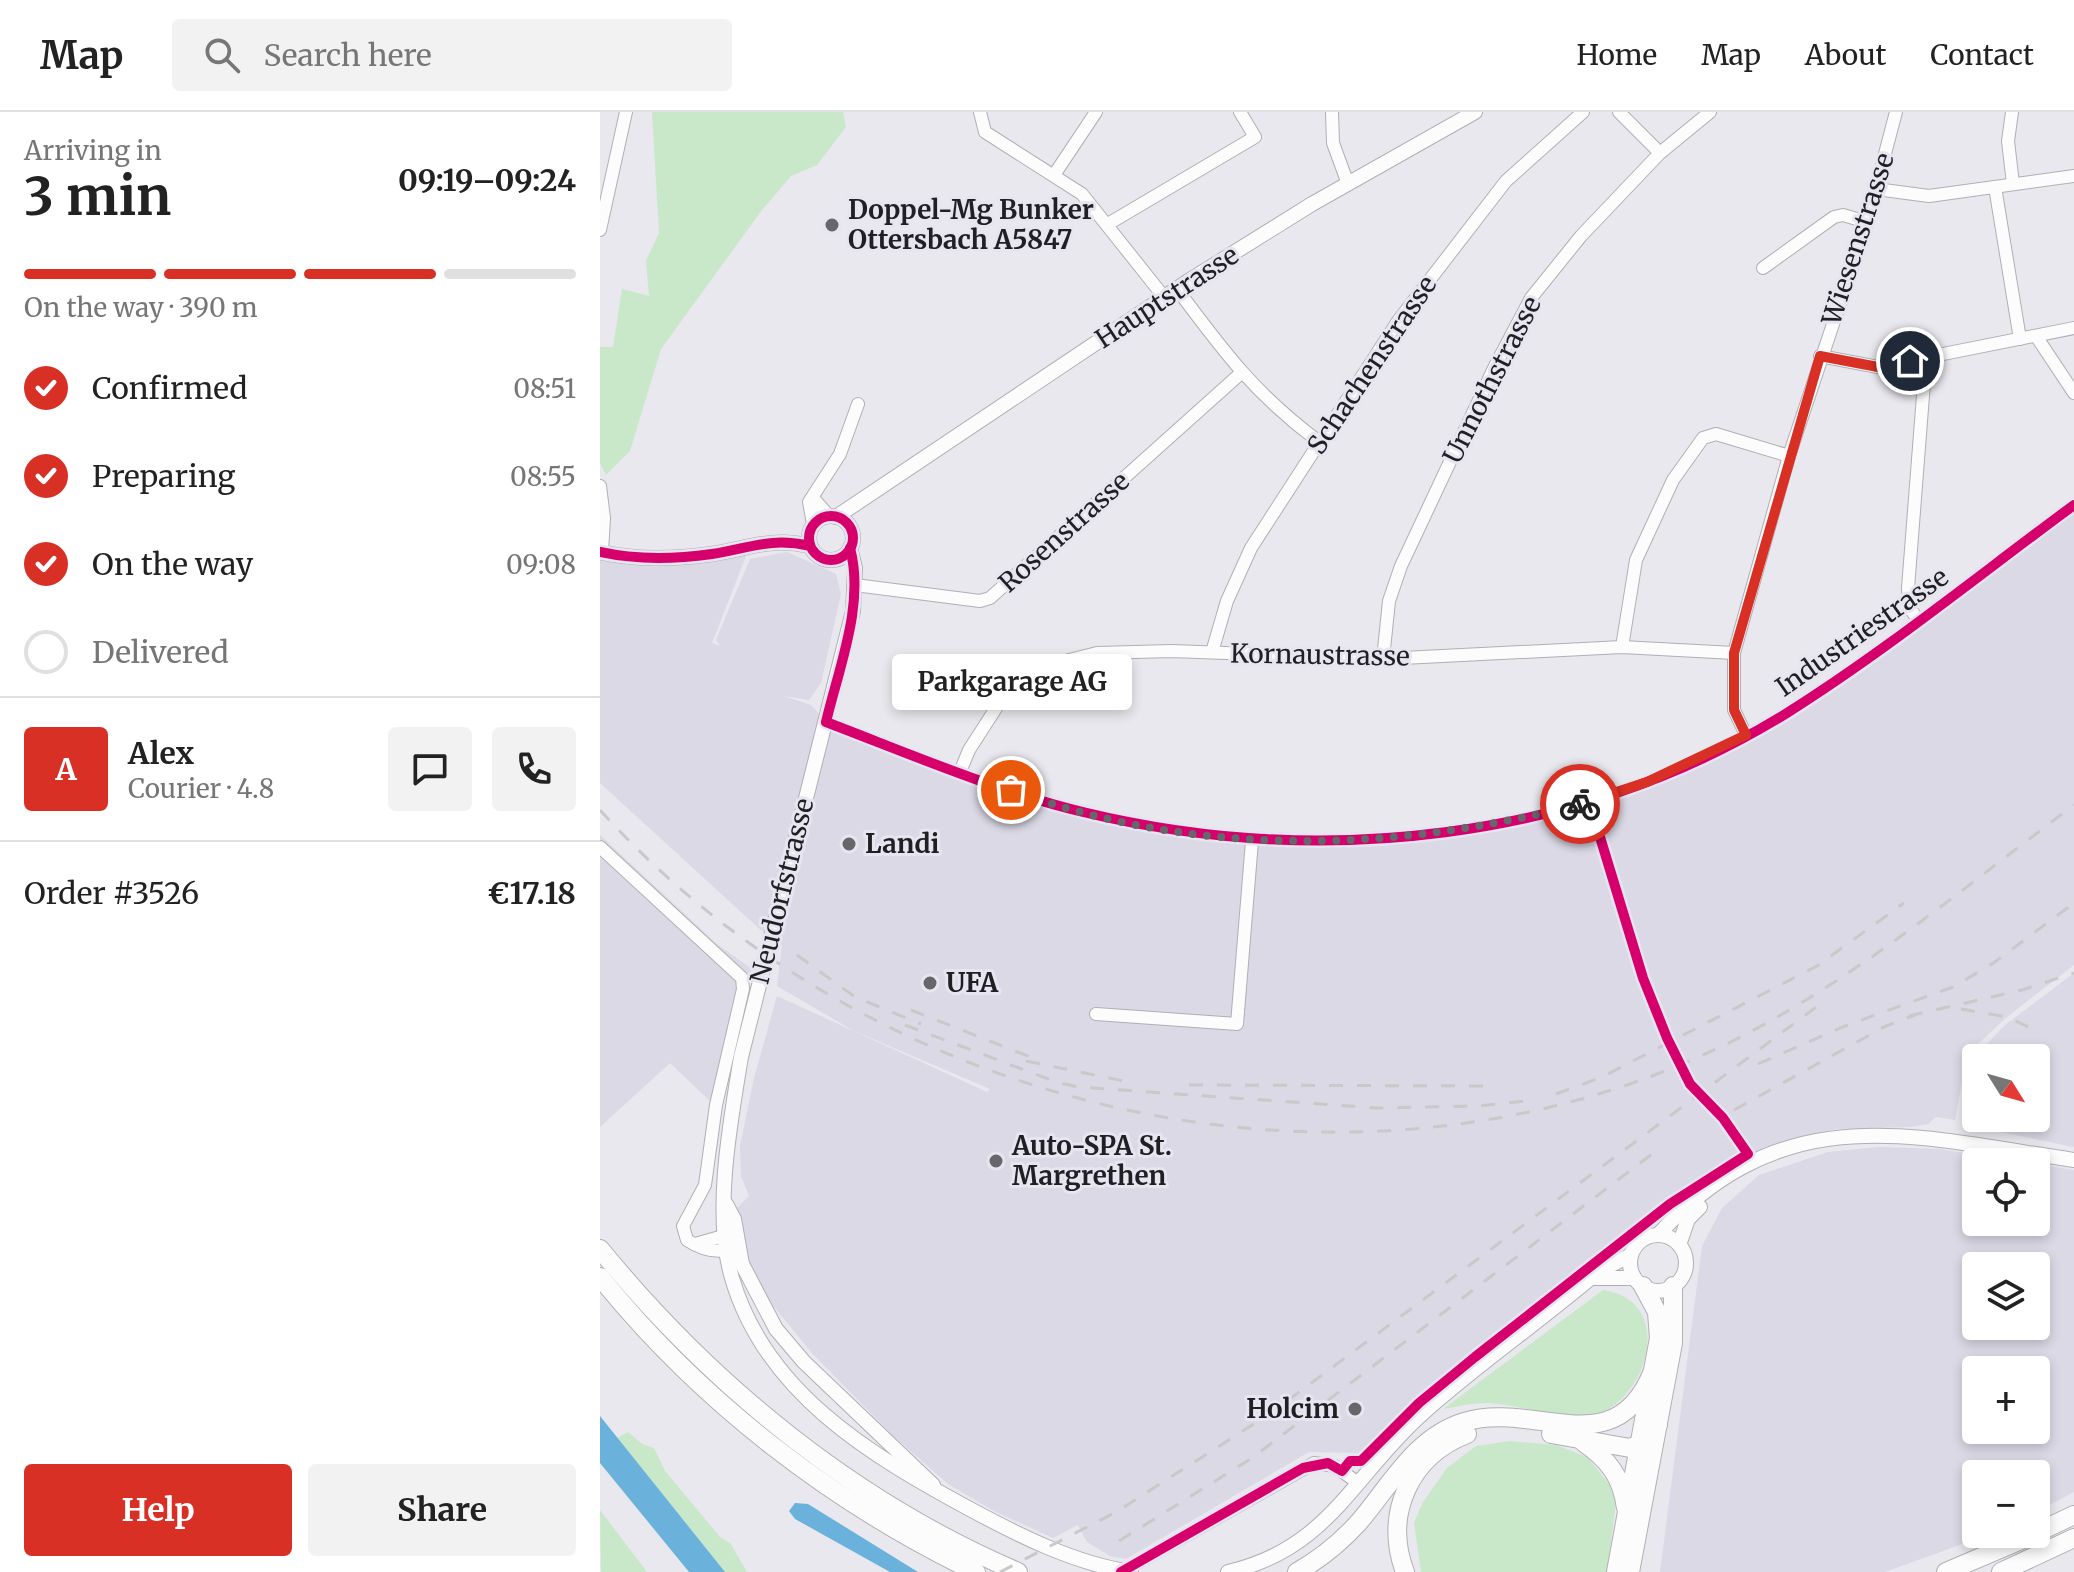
<!DOCTYPE html>
<meta charset="utf-8">
<style>
body{margin:0;font-family:Merriweather,serif;background:#f2f2f2;color:#222;height:100vh;display:flex;flex-direction:column;font-size:30px;white-space:nowrap}
*{box-sizing:border-box;margin:0}
p{font-size:26px;color:#767676}
.icon{flex:none;width:44px;height:44px;fill:none;stroke:currentColor;stroke-width:2;stroke-linecap:round;stroke-linejoin:round}
.map{position:relative;flex:1;overflow:hidden}
.panel{display:flex;flex-direction:column;background:#fff;width:600px}
.panel>*{flex:none}
.needle{width:52px;rotate:127deg}
.fabs{position:absolute;left:1362px;top:932px;display:grid;gap:16px}
.fabs a{display:grid;place-items:center;width:88px;height:88px;border-radius:8px;background:#fff;box-shadow:0 4px 12px #0003;font-size:40px}
.pin{position:absolute;display:grid;place-items:center;width:68px;height:68px;color:#fff;margin:-34px;border:4px solid #fff;border-radius:50%;box-shadow:0 2px 8px #0007}
.courier{position:absolute;display:grid;place-items:center;width:80px;height:80px;margin:-40px;border:6px solid #d93025;border-radius:50%;background:#fff;color:#222;box-shadow:0 2px 10px #0007}
.bubble{position:absolute;height:56px;border-radius:8px;background:#fff;box-shadow:0 4px 12px #0003;font-size:26px;font-weight:700;line-height:56px;text-align:center}
.overview em{font-style:normal;font-weight:700}
.overview div{display:flex;flex-direction:column-reverse}
.overview{display:flex;align-items:center;justify-content:space-between;height:136px;padding:0 24px}
h1{font-size:52px;font-weight:700;line-height:60px}
.bar{display:grid;grid-template-columns:repeat(4,1fr);gap:12px 8px;align-content:center;height:96px;padding:0 24px}
.bar i{height:10px;border-radius:6px;background:#e0e0e0}
.bar .on{background:#d93025}
.bar p{grid-column:span 4}
.line{display:flex;align-items:center;gap:20px;padding:0 24px;border-top:2px solid #e0e0e0}
.line div{flex:1}
.round{display:grid;place-items:center;flex:none;width:84px;height:84px;border-radius:8px;background:#f2f2f2}
ol{padding:0 24px;list-style:none}
li{display:flex;align-items:center;gap:24px;height:88px}
li p{margin-inline-start:auto}
li .icon{padding:8px;border-radius:50%;background:#d93025;color:#fff;stroke-width:4}
li:last-child{color:#767676}
li i{width:44px;height:44px;border:4px solid #e0e0e0;border-radius:50%}
.primary-button{display:flex;gap:16px;margin-top:auto;padding:16px 24px}
.primary-button a{flex:1;height:92px;border-radius:8px;background:#d93025;color:#fff;font-size:32px;font-weight:700;line-height:92px;text-align:center}
.primary-button a+a{background:#f2f2f2;color:#222}
header{display:flex;align-items:center;gap:48px;box-sizing:border-box;height:112px;padding:0 40px;background:#fff;border-bottom:2px solid #e0e0e0}
header strong{font-size:38px}
nav{display:flex;gap:44px;margin-inline-start:auto;font-size:28px}
.search{width:560px;height:72px;background:#f2f2f2;display:flex;align-items:center;gap:20px;box-sizing:border-box;padding:0 28px;border-radius:8px;color:#767676;font-size:30px}
main{display:flex;flex:1;min-height:0}
.map>svg:first-child{display:block}
</style>
<header>
<strong>Map</strong>
<div class="search"><svg class="icon" aria-label="search" viewBox="0 0 24 24"><circle cx="10" cy="10" r="6"/><path d="M15 15l6 6"/></svg>Search here</div>
<nav><a>Home</a><a>Map</a><a>About</a><a>Contact</a></nav>
</header>
<main>
<section class="panel">
<div class="overview"><div><h1>3 min</h1><p>Arriving in</p></div><em>09:19–09:24</em></div>
<div class="bar"><i class="on"></i><i class="on"></i><i class="on"></i><i></i><p>On the way · 390 m</p></div>
<ol>
<li><svg class="icon" aria-label="check" viewBox="0 0 24 24"><path d="M5 12l5 5 9-10"/></svg>Confirmed<p>08:51</p></li>
<li><svg class="icon" aria-label="check" viewBox="0 0 24 24"><path d="M5 12l5 5 9-10"/></svg>Preparing<p>08:55</p></li>
<li><svg class="icon" aria-label="check" viewBox="0 0 24 24"><path d="M5 12l5 5 9-10"/></svg>On the way<p>09:08</p></li>
<li><i></i>Delivered</li>
</ol>
<div class="line" style="height:144px"><b class="round" style="background:#d93025;color:#fff">A</b><div><b>Alex</b><p>Courier · 4.8</p></div><a class="round"><svg class="icon" aria-label="chat" viewBox="0 0 24 24"><path d="M4 5h16v11H9l-5 4z"/></svg></a><a class="round"><svg class="icon" aria-label="phone" viewBox="0 0 24 24"><path d="M5 4h4l2 5-3 2q2 4 5 5l2-3 5 2v4C11 20 4 13 5 4z"/></svg></a></div>
<div class="line" style="height:104px"><div>Order #3526</div><b>€17.18</b></div>
<div class="primary-button"><a>Help</a><a>Share</a></div>
</section>
<div class="map">
<svg width="1474" height="1460" viewBox="0 0 1474 1460">
<rect width="100%" height="100%" fill="#e9e8ee"/>
<!-- built -->
<g fill="#dad9e5" fill-rule="evenodd">
<polygon points="1474,393 1474,853 1407,905 1378,932 1362,969 1355,1008 1336,1005 1328,1012 1311,1015 1235,1017 1194,1026 1148,1042 1144,1039 1070,1083 834,1271 761,1341 709,1340 526,1447 510,1444 487,1430 478,1413 453,1426 394,1399 348,1372 290,1321 211,1240 162,1180 151,1156 137,1096 149,1084 141,1064 140,1034 154,966 177,884 387,980 390,977 254,919 177,874 182,833 165,822 0,671 0,440 31,444 150,434 112,531 120,534 116,528 150,447 187,440 236,462 241,482 221,571 209,588 184,584 211,593 226,610 481,700 652,729 801,726 930,705 1047,670 1146,623 1260,552"/>
<polygon points="0,723 117,832 152,857 110,989 70,951 0,1015"/>
<polygon points="1474,861 1474,1035 1381,1016 1375,1007 1369,1006 1367,986 1376,954 1376,1006 1436,1006 1436,946 1379,946 1385,934 1405,913"/>
<path d="M1278,1035L1339,1037L1425,1050H1376V1110H1436V1052L1474,1058V1380L1436,1400V1362H1376V1422H1390L1285,1460H1060L1102,1134L1122,1096L1159,1063L1228,1040ZM1376,1154H1436V1214H1376ZM1376,1258H1436V1318H1376Z"/>
</g>
<!-- green -->
<g fill="#c9e7c9">
<polygon points="52,0 243,0 246,15 217,53 191,64 162,98 61,237 30,339 6,363 0,351 0,235 13,235 22,177 49,184 46,149 59,121"/>
<path d="M1003,1178C1075,1188 1050,1285 996,1303C973,1310 913,1291 885,1291C871,1291 856,1295 843,1297Z"/>
<polygon points="28,1320 42,1332 54,1336 65,1359 120,1425 130,1431 147,1460 125,1460 17,1326"/>
<polygon points="910,1329 956,1333 987,1345 1010,1373 1016,1391 1007,1460 821,1460 814,1411 823,1390 847,1356 876,1334"/>
<polygon points="0,1398 47,1460 1,1460"/>
</g>
<!-- water -->
<g fill="#6ab2dc">
<polygon points="0,1304 125,1460 89,1460 0,1351"/>
<polygon points="195,1391 208,1392 318,1460 290,1460 195,1407 189,1399"/>
</g>
<g fill="none" stroke-linecap="round" stroke-linejoin="round">
<defs>
<g id="minor">
<polyline points="380,0 385,20 482,82 564,185"/>
<polyline points="732,0 733,31 748,72"/>
<polyline points="1019,0 1060,41"/>
<polyline points="1412,0 1408,29 1413,72"/>
<polyline points="454,63 496,0"/>
<polyline points="1395,75 1420,227"/>
<polyline points="1276,77 1329,84 1474,64"/>
<polyline points="508,112 655,25 640,0"/>
<polyline points="0,118 26,0"/>
<polyline points="1163,156 1234,105 1243,103 1267,110"/>
<path d="M577,177C624,240 654,281 718,329"/>
<polyline points="1436,224 1474,281"/>
<polyline points="1220,244 1278,255 1474,216"/>
<polyline points="0,374 4,406 2,440"/>
<polyline points="213,386 229,404"/>
<polyline points="213,412 209,390 240,342 258,292"/>
<polyline points="255,473 380,489 390,486 640,262"/>
<polyline points="1319,509 1309,495 1308,476 1326,245"/>
<polyline points="1022,535 1036,448 1073,368 1103,326 1116,322 1189,344"/>
<polyline points="612,540 627,489 651,436 798,209 906,69 983,0"/>
<polyline points="783,547 789,489 801,454 894,256 931,186 981,124 1060,41 1110,0"/>
<path d="M226,610C310,642 396,679 483,700C719,757 978,730 1187,601C1287,538 1379,463 1474,393"/>
<polyline points="1146,623 1134,598 1134,541 1189,344 1267,110 1296,0"/>
<polyline points="360,660 369,638 398,593 457,551 497,541 572,539 783,547 1022,535 1134,541"/>
<path d="M0,735L142,866L143,877L116,993L105,1073L83,1114L87,1128C102,1138 118,1142 135,1136"/>
<polyline points="496,902 637,912 652,729"/>
<polyline points="95,1132 134,1121"/>
<polyline points="541,1449 714,1351 735,1354 758,1371"/>
</g>
<g id="major">
<circle cx="231" cy="426" r="22"/>
<polyline points="236,405 590,168 712,92 875,0"/>
<path d="M250,436L255,456L253,499L141,945C130,1011 113,1103 132,1166C165,1280 270,1343 368,1396C418,1423 473,1451 531,1460"/>
<path d="M0,440C36,448 76,447 112,442C150,436 171,425 210,434"/>
<polyline points="126,1092 134,1107 142,1152 176,1217 204,1250 333,1373"/>
<path d="M1058,1123C1185,984 1311,1024 1474,1048"/>
<circle cx="1058" cy="1151" r="28"/>
<polyline points="1079,1133 1088,1107 1100,1095"/>
<polyline points="990,1166 1034,1166"/>
<path d="M628,1460C729,1437 753,1363 823,1301C879,1251 942,1208 999,1159L1031,1143"/>
</g>
<g id="highway">
<path d="M0,1137C112,1274 254,1390 418,1460"/>
<path d="M0,1165C100,1289 232,1391 376,1460"/>
<polyline points="951,1322 1030,1336 1042,1331 1058,1313"/>
<path d="M983,1330C1008,1347 1022,1365 1026,1396"/>
<polyline points="1436,1421 1474,1403"/>
<path d="M697,1460C720,1447 741,1430 759,1410C790,1374 815,1325 864,1310C935,1288 1015,1355 1053,1259"/>
<path d="M805,1460C783,1402 810,1344 867,1322"/>
<polyline points="1016,1460 1059,1226 1057,1200 1043,1174"/>
<polyline points="1030,1460 1073,1231 1073,1174"/>
<polyline points="1346,1460 1435,1422"/>
<polyline points="1401,1460 1474,1426"/>
</g>
</defs>
<!-- minor casing -->
<use href="#minor" stroke="#b0afb4" stroke-width="14"/>
<!-- major casing -->
<use href="#major" stroke="#b0afb4" stroke-width="16"/>
<!-- highway casing -->
<use href="#highway" stroke="#b0afb4" stroke-width="20"/>
<!-- minor -->
<use href="#minor" stroke="#fcfcfc" stroke-width="12"/>
<!-- major -->
<use href="#major" stroke="#fcfcfc" stroke-width="14"/>
<!-- highway -->
<use href="#highway" stroke="#fcfcfc" stroke-width="18"/>
<!-- rail -->
<g stroke="#c9c9ca" stroke-width="3" stroke-dasharray="14 14" stroke-linecap="butt">
<path d="M0,698C269,996 732,1110 1103,943C1239,882 1355,782 1474,693"/>
<polyline points="197,843 255,885 321,912"/>
<polyline points="1361,897 1407,905 1437,919"/>
<polyline points="311,898 438,948"/>
<polyline points="1309,904 1422,878 1474,861"/>
<polyline points="305,913 456,970 478,975 777,996 878,994 925,989"/>
<polyline points="426,949 524,969"/>
<polyline points="1158,952 1245,914 1353,875 1392,852 1474,791"/>
<polyline points="589,973 895,974"/>
<polyline points="956,982 1002,965 1217,854 1304,791"/>
<polyline points="1134,998 1284,915 1315,903"/>
<polyline points="519,1429 652,1346 1052,1042"/>
<polyline points="400,1460 516,1400 671,1301 1227,887"/>
</g>
<defs>
<polyline id="minor-bridge" points="521,1460 541,1449"/>
</defs>
<!-- minor-bridge casing -->
<use href="#minor-bridge" stroke="#b0afb4" stroke-width="14" stroke-linecap="butt"/>
<!-- minor-bridge -->
<use href="#minor-bridge" stroke="#fcfcfc" stroke-width="12"/>
<defs>
<g id="cycleway">
<circle cx="231" cy="426" r="22"/>
<path d="M250,436C265,492 239,555 226,610C310,642 396,679 483,700C719,757 978,730 1187,601C1287,538 1379,463 1474,393"/>
<path d="M0,440C36,448 76,447 112,442C150,436 171,425 210,434"/>
<polyline points="521,1460 703,1356 728,1351 742,1359 750,1349 761,1349 819,1291 875,1245 1070,1092 1148,1042 1123,1006 1090,972 1067,926 1043,866 989,689"/>
</g>
</defs>
<!-- cycleway casing -->
<use href="#cycleway" stroke="#e7e6f0" stroke-width="15"/>
<!-- cycleway -->
<use href="#cycleway" stroke="#d6006c" stroke-width="10"/>
</g>
<g fill="none" stroke-linecap="round" stroke-linejoin="round">
<!-- done -->
<path stroke="#66666b" stroke-width="8" stroke-dasharray="0 14.4" d="M411,678C595,746 793,741 980,692"/>
<!-- route -->
<polyline stroke="#d93025" stroke-width="10" points="980,692 1047,670 1146,623 1134,598 1134,541 1220,244 1278,255 1310,249"/>
</g>
<!-- markers -->
<g fill="#66666b" stroke="#e7e6f0" stroke-width="3">
<circle cx="232" cy="113" r="8"/>
<circle cx="249" cy="732" r="8"/>
<circle cx="330" cy="871" r="8"/>
<circle cx="396" cy="1049" r="8"/>
<circle cx="755" cy="1297" r="8"/>
</g>
<g text-anchor="middle" stroke-width="6" stroke-linejoin="round" paint-order="stroke">
<!-- poi labels -->
<g font-size="26" font-weight="bold" fill="#202024" stroke="#e7e6f0" text-anchor="start">
<text x="248" y="107">Doppel-Mg Bunker<tspan x="248" dy="30">Ottersbach A5847</tspan></text>
<text x="265" y="741">Landi</text>
<text x="346" y="880">UFA</text>
<text x="412" y="1043">Auto-SPA St.<tspan x="412" dy="30">Margrethen</tspan></text>
<text x="739" y="1306" text-anchor="end">Holcim</text>
</g>
<!-- street labels -->
<g font-size="26" fill="#202024" stroke="#e7e6f0">
<text transform="translate(1258 127) rotate(-72)" y="9">Wiesenstrasse</text>
<text transform="translate(567 185) rotate(-33)" y="9">Hauptstrasse</text>
<text transform="translate(772 253) rotate(-56)" y="9">Schachenstrasse</text>
<text transform="translate(892 268) rotate(-63)" y="9">Unnothstrasse</text>
<text transform="translate(464 420) rotate(-42)" y="9">Rosenstrasse</text>
<text transform="translate(1262 520) rotate(-35)" y="9">Industriestrasse</text>
<text transform="translate(720 543) rotate(1)" y="9">Kornaustrasse</text>
<text transform="translate(182 779) rotate(-76)" y="9">Neudorfstrasse</text>
</g>
</g>
</svg>
<div class="fabs">
<a><svg class="needle" viewBox="-14 -14 28 28"><path d="M0-13l5 13h-10z" fill="#e53935"/><path d="M0 13l5-13h-10z" fill="#767676"/></svg></a>
<a><svg class="icon" aria-label="locate" viewBox="0 0 24 24"><circle cx="12" cy="12" r="6"/><path d="M12 2v4M12 18v4M2 12h4M18 12h4"/></svg></a>
<a><svg class="icon" aria-label="layers" viewBox="0 0 24 24"><path d="M12 4l9 5-9 5-9-5zM3 14l9 5 9-5"/></svg></a>
<a>+</a>
<a>−</a>
</div>
<div class="pin" style="left:411px;top:678px;background:#ea580c"><svg class="icon" aria-label="bag" viewBox="0 0 24 24"><path d="M5 8h14l-1 12H6zM9 8a3 3 0 0 1 6 0"/></svg></div>
<div class="pin" style="left:1310px;top:249px;background:#1f2937"><svg class="icon" aria-label="home" viewBox="0 0 24 24"><path d="M3 11l9-7 9 7M6 9v11h12V9"/></svg></div>
<div class="courier" style="left:980px;top:692px"><svg class="icon" aria-label="bike" viewBox="0 0 24 24"><circle cx="6" cy="16" r="4"/><circle cx="18" cy="16" r="4"/><path d="M6 16l4-8h5l3 8M10 8l3 8H6M13 5h3"/></svg></div>
<div class="bubble" style="left:292px;top:542px;width:240px">Parkgarage AG</div>
</div>
</main>
